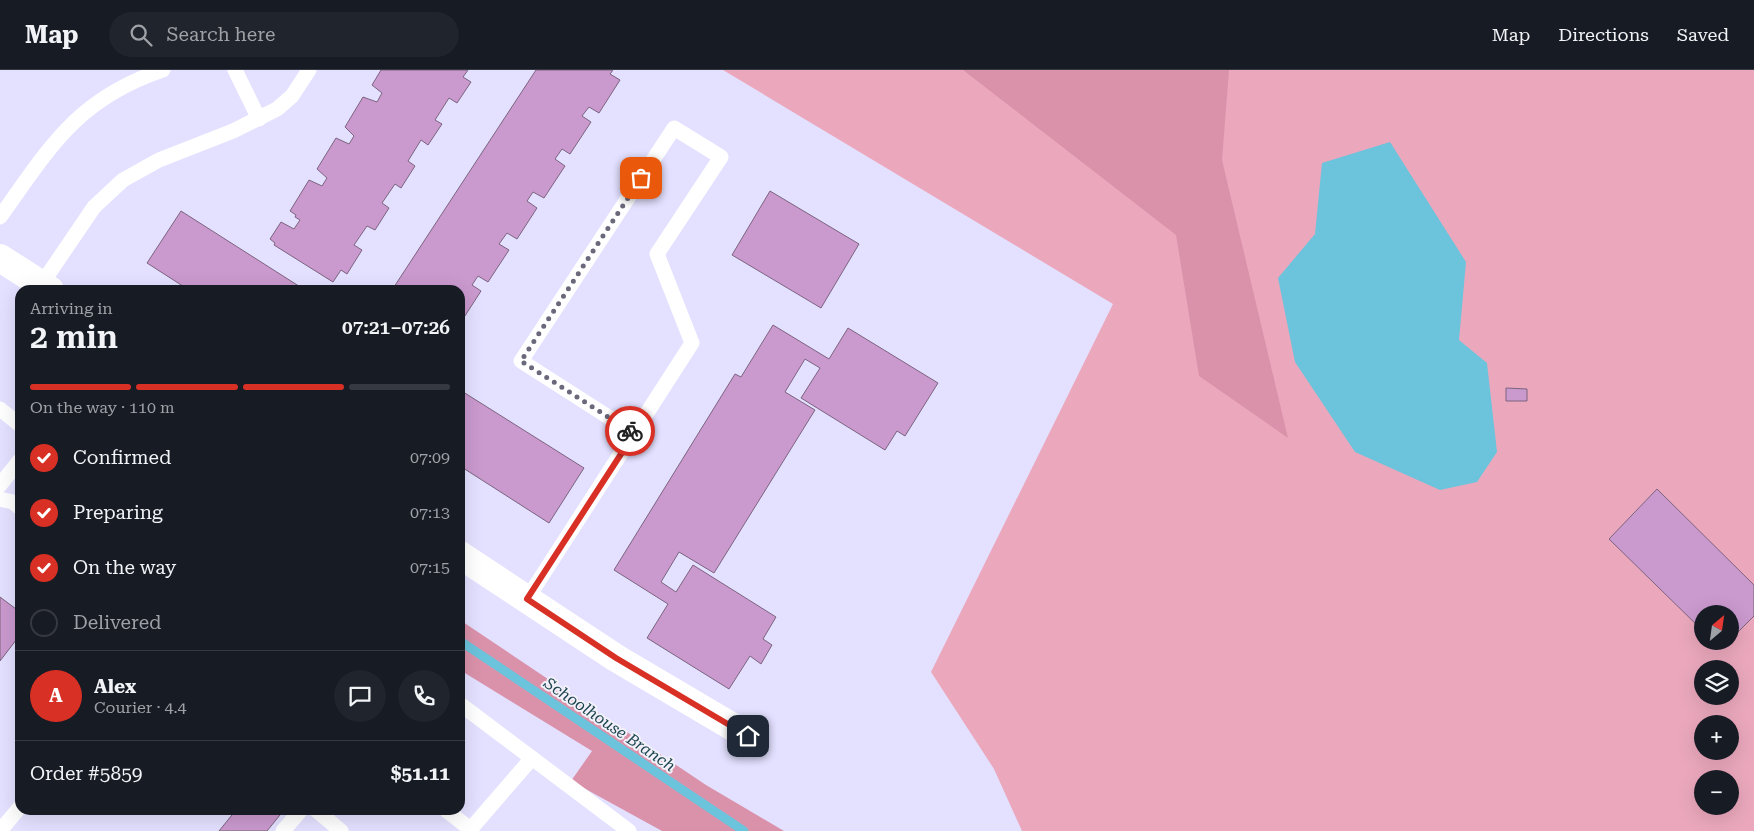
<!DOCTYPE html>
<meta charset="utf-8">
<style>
body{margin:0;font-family:"Roboto Serif",serif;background:#20242c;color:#f1f3f6;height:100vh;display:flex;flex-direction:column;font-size:19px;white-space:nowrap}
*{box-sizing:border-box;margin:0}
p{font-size:16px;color:#9ea1a6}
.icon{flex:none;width:28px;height:28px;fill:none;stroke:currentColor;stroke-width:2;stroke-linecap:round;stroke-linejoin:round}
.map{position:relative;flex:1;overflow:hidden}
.sheet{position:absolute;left:15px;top:215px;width:450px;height:530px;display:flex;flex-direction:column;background:#171b24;border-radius:15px;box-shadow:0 5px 20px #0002}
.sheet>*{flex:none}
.needle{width:32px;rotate:29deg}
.buttons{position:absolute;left:1694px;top:535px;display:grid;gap:10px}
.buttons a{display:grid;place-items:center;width:45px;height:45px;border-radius:50%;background:#171b24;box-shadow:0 5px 20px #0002;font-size:25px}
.pin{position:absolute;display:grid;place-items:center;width:42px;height:42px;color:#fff;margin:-21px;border-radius:10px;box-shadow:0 2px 8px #0006}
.courier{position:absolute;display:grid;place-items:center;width:50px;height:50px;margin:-25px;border:4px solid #d93025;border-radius:50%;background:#fff;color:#222;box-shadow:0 1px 6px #0007}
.head em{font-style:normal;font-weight:600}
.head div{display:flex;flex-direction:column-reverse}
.head{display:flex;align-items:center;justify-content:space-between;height:85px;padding:0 15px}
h1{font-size:32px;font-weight:600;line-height:38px}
.bar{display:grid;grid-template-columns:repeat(4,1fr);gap:8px 5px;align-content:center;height:60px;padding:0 15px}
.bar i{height:6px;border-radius:4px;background:#363941}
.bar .current{background:#d93025}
.bar p{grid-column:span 4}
.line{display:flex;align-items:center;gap:12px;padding:0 15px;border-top:1px solid #363941}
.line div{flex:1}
.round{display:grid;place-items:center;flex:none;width:52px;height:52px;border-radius:26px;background:#20242c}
ol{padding:0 15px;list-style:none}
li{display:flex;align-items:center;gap:15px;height:55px}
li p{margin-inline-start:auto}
li .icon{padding:5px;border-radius:50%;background:#d93025;color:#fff;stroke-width:4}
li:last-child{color:#9ea1a6}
li i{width:28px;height:28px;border:2px solid #363941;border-radius:50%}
header{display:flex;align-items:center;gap:30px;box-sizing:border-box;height:70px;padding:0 25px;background:#171b24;border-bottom:1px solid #363941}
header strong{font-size:24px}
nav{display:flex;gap:28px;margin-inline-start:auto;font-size:18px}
.search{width:350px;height:45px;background:#20242c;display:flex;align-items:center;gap:12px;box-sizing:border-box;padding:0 18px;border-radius:28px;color:#9ea1a6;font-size:19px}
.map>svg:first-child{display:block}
</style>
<header>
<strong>Map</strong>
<div class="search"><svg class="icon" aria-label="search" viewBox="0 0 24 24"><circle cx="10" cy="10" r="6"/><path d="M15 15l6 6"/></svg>Search here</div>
<nav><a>Map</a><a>Directions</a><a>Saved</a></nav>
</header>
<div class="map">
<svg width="1754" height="761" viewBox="0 0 1754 761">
<rect width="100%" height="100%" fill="#e3e1ff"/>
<!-- green -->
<path fill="#eba8bd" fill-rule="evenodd" d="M723,0H1754V761H1022L994,699L931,602L1113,234ZM1702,544H1730V571H1702ZM1702,599H1730V626H1702ZM1702,654H1730V681H1702ZM1702,709H1730V736H1702Z"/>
<!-- forest -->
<g fill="#da92aa">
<polygon points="963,0 1229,0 1222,90 1288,368 1199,306 1176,165"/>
<polygon points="460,550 706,715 784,761 662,761 571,711 592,681 460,600"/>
</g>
<!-- water -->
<polygon fill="#6bc3dc" points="1390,72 1466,192 1459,270 1487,293 1497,382 1477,412 1440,420 1355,382 1295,292 1278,208 1315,164 1322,93"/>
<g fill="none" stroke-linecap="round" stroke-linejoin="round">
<!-- stream -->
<polyline stroke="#6bc3dc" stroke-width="9" points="460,571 744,761"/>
</g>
<!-- building -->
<g fill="#ca99ce" stroke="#7c647e">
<polygon points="381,0 468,0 463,7 471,12 457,33 449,28 435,50 442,54 428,75 421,70 408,91 415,96 401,118 395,114 382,133 389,138 375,160 367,156 354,175 362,180 347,204 341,200 333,212 274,175 275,173 270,169 281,152 294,159 300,150 295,147 296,145 290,141 309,110 322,116 327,108 317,99 336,68 349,74 354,66 345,57 363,27 377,32 382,23 372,15"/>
<polygon points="536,0 613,0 610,4 620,10 599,43 589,37 582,46 591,52 570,84 562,79 555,89 565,96 544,128 533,122 527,131 537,138 517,169 507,163 499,174 509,180 488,212 478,206 472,215 481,221 461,252 460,220 392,220"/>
<polygon points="770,121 859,174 821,238 732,185"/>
<polygon points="181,141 305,220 189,220 147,193"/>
<polygon points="773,255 829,289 848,258 938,313 905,366 897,361 885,380 801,328 820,298 805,289 785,322 815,340 714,503 679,482 661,512 676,522 693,495 776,547 763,569 772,575 761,594 750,586 729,619 647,568 668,534 614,500 735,304 741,307"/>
<polygon points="1506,318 1527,319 1527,331 1506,331"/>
<polygon points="460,320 584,398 549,453 460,396"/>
<polygon points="1657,419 1754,515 1754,546 1730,570 1730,544 1702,544 1702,560 1609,469"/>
<polygon points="0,527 20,542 20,565 0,591"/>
<polygon points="236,740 284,740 267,761 219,761"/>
</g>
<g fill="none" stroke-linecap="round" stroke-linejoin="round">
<!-- lane -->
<g stroke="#fff" stroke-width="15">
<polyline points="235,0 259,49"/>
<path d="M0,147C50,77 77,29 163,0"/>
<polyline points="41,215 94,137 123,110 159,90 233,61 277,39 292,26 309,0"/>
<polyline points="0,339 20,355"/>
<polyline points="0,415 20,390"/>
<polyline points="0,429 13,432 20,438"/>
<polyline points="527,529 692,273 657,184 721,87 674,58 521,291 635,364"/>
<polyline points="460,634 629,761"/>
<polyline points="316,740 341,761"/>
<polyline points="446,740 470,759"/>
<polyline points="0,761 20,737"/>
<polyline points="283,761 301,740"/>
<polyline points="469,761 532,688"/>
</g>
<!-- street -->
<g stroke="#fff" stroke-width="28">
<polyline points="0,188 50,220"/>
<polyline points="460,485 616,588 748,666"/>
</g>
</g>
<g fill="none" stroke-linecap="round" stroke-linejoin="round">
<!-- done -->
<polyline stroke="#6a697c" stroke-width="5" stroke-dasharray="0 9" points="630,361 521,291 641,108"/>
<!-- route -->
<polyline stroke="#d93025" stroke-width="6" points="630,361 634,364 527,529 616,588 748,666"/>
</g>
<g text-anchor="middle" stroke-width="4" stroke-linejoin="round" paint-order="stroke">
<!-- water labels -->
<g font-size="16" font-style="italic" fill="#1d4550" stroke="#f2f1f9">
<text transform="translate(610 654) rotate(34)" y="6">Schoolhouse Branch</text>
</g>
</g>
</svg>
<div class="buttons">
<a><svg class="needle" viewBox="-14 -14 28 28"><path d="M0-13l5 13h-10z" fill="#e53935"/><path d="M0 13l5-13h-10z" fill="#9ea1a6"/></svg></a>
<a><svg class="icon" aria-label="layers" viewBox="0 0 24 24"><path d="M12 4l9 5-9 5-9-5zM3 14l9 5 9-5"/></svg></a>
<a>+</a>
<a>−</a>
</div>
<div class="pin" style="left:641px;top:108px;background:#ea580c"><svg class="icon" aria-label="bag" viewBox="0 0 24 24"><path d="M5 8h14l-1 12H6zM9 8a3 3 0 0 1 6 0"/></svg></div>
<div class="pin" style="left:748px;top:666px;background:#1f2937"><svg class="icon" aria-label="home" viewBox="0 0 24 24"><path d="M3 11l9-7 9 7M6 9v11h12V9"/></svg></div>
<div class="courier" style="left:630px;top:361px"><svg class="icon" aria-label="bike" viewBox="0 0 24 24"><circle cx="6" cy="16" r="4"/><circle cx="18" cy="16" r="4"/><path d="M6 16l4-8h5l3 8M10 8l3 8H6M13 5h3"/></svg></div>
<section class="sheet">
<div class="head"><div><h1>2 min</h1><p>Arriving in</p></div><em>07:21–07:26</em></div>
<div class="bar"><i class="current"></i><i class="current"></i><i class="current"></i><i></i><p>On the way · 110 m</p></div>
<ol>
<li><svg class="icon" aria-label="check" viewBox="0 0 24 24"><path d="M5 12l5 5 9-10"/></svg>Confirmed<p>07:09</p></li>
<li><svg class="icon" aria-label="check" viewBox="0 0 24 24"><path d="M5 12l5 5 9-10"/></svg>Preparing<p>07:13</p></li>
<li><svg class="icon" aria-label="check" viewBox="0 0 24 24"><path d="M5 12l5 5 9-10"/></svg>On the way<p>07:15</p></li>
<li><i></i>Delivered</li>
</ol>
<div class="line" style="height:90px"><b class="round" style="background:#d93025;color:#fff">A</b><div><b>Alex</b><p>Courier · 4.4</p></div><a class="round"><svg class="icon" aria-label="chat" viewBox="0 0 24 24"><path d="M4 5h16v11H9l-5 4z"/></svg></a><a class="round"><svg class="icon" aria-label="phone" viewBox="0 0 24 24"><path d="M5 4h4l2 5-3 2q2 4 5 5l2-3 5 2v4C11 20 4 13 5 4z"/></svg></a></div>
<div class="line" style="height:65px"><div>Order #5859</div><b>$51.11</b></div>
</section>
</div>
